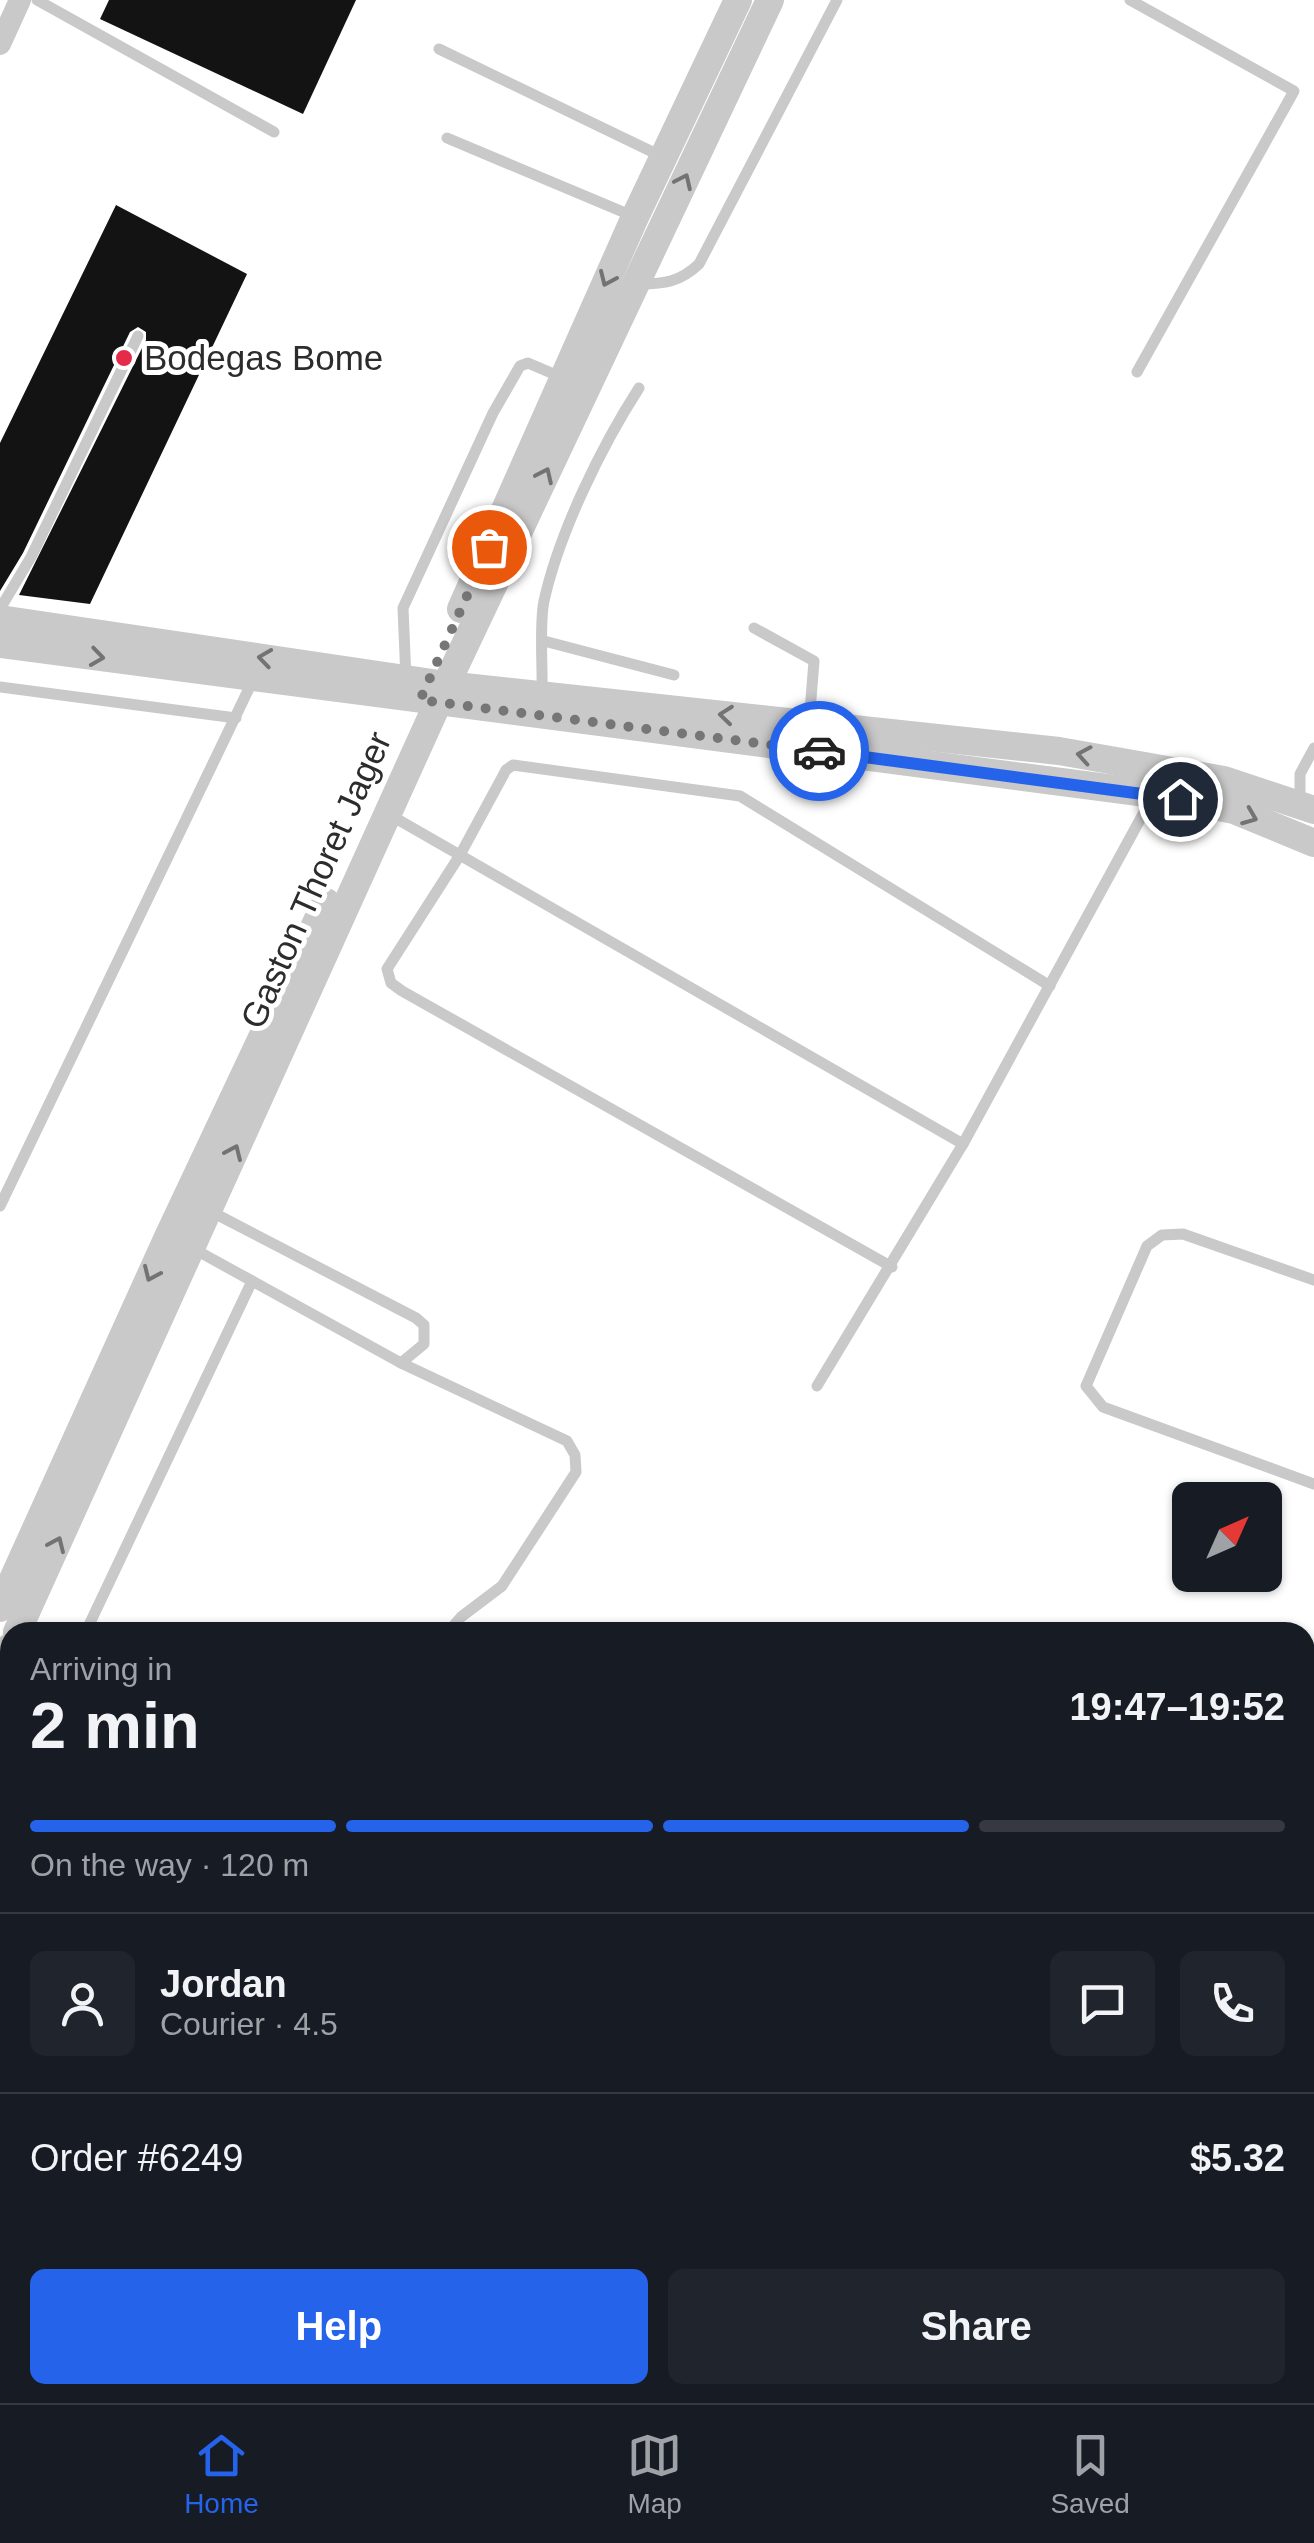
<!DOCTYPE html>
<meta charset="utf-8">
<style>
body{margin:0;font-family:Helvetica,sans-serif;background:#20242c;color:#f1f3f6;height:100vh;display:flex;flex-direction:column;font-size:38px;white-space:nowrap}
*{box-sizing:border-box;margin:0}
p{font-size:32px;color:#9ea1a6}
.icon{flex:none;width:55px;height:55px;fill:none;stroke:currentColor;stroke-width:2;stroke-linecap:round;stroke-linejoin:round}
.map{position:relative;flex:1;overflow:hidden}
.drawer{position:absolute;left:0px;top:1622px;width:1315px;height:782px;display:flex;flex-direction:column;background:#171b24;border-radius:30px 30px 0 0;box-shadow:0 2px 8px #0004}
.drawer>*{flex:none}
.needle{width:65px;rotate:45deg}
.controls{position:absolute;left:1172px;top:1482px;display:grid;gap:20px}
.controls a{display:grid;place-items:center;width:110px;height:110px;border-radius:15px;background:#171b24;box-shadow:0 2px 8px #0004;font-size:50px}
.pin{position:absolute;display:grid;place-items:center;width:85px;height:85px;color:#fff;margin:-42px;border:5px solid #fff;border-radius:50%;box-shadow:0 2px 10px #0007}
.courier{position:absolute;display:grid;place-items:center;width:100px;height:100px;margin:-50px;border:8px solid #2563eb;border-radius:50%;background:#fff;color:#222;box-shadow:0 2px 12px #0007}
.headline em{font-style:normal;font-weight:800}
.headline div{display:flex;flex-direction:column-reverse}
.headline{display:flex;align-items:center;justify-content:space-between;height:170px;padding:0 30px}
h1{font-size:65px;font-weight:800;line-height:75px}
.bar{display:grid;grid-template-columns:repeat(4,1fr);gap:15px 10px;align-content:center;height:120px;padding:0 30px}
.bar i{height:12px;border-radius:8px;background:#363941}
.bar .current{background:#2563eb}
.bar p{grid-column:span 4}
.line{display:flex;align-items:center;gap:25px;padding:0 30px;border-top:2px solid #363941}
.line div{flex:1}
.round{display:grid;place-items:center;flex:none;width:105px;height:105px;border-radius:15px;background:#20242c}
.cta{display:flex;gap:20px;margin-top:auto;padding:20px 30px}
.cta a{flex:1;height:115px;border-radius:15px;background:#2563eb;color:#fff;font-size:40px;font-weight:800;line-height:115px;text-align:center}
.cta a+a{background:#20242c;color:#f1f3f6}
.dock{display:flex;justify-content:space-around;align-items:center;height:140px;border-top:2px solid #363941;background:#171b24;font-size:28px;color:#9ea1a6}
.dock a{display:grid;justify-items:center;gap:5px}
.dock .current{color:#2563eb}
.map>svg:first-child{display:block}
</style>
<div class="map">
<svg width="1314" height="2403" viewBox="0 0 1314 2403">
<rect width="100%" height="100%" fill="#fff"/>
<!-- building -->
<g fill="#131313">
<polygon points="109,0 356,0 303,114 100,19"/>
<polygon points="116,205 247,274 90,604 19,595 146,340 146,332 138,327 130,332 23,553 0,591 0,443"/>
</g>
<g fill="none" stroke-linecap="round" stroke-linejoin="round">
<!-- service -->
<g stroke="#c9c9c9" stroke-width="11">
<polyline points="37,0 274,132"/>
<polyline points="1130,0 1294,91 1137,372"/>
<polyline points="439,49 663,157"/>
<polyline points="447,138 635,217"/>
<path d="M640,284C664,284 680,282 699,264L837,0"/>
<polyline points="0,609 31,557 138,336"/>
<polyline points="754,628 814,661 809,724"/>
<polyline points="544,641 674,675"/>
<polyline points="406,679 403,608 493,413 520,366 528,363 563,378"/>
<polyline points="0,687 236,718"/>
<path d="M542,695C543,669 539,624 544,601C559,533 601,447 639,388"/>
<polyline points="1300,804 1300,774 1314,748"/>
<polyline points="390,815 963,1144"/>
<polyline points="0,1206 254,678"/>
<polyline points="210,1211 416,1318 424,1325 424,1344 401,1363"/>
<polyline points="194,1249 401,1363 567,1441 575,1455 576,1472 502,1586 461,1617 448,1632"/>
<polyline points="892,1267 402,991 391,983 387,969 460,855 506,770 513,765 740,796 1050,986"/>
<polyline points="1314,1280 1183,1234 1162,1235 1147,1246 1086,1386 1103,1407 1314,1484"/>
<polyline points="817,1386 963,1144 1154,794"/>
<polyline points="102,1632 89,1625 252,1281"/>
<polyline points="1305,1826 1314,1813"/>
<polyline points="1305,1907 1314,1892"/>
<polyline points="0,1948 10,1949"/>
<polyline points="1305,2057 1314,2062"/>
<polyline points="1305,2390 1314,2393"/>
<polyline points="417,2395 417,2403"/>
<polyline points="923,2403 929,2395"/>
<polyline points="964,2403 970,2395"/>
</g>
<!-- minor -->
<polyline stroke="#c9c9c9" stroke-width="22" points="0,44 20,0"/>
<!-- tertiary -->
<g stroke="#c9c9c9" stroke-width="28">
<polyline points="461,609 635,217 738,0"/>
<polyline points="0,619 446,685 1059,751 1224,780 1314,810"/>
<polyline points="0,644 1154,794 1234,810 1314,843"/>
<polyline points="0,1608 168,1237 326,902"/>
<polyline points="17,1632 446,685 770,0"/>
<polyline points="0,1669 10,1647"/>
</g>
<!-- secondary -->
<polyline stroke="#b6b6b6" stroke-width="32" points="1305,1976 1314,1961"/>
<!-- primary -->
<g stroke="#a4a4a4" stroke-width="38">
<polyline points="1305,1792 1314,1781"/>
<polyline points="1305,1939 1314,1925"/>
<polyline points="892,2403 896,2395"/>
<polyline points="998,2403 1003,2395"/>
</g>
</g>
<!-- one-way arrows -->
<defs><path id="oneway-chevron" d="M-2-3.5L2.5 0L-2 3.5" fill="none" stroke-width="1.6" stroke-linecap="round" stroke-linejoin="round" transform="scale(2.5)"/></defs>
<g stroke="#737373">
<use href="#oneway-chevron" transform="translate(684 181) rotate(-65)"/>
<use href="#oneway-chevron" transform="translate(607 279) rotate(114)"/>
<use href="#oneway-chevron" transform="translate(545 475) rotate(-65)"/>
<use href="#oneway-chevron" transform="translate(97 657) rotate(8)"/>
<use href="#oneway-chevron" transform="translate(265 658) rotate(-172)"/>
<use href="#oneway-chevron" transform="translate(726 715) rotate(-174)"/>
<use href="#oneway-chevron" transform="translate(1084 755) rotate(-170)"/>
<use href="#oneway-chevron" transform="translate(1250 817) rotate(22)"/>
<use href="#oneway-chevron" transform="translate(234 1152) rotate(-66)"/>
<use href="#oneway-chevron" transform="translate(151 1274) rotate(114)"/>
<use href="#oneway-chevron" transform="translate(57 1544) rotate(-66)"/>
</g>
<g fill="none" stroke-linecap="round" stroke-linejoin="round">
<!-- done -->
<polyline stroke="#767676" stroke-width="10" stroke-dasharray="0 18" points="489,547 420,700 819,751"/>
<!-- route -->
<polyline stroke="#2563eb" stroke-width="12" points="819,751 1180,799"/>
</g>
<!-- markers -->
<circle fill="#e42c49" stroke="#fff" stroke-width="4" cx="124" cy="358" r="10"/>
<g text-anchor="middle" stroke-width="10" stroke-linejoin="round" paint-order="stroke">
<!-- poi labels -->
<g font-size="35" fill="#2c2c2c" stroke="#fff" text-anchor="start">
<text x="144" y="370">Bodegas Bome</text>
</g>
<!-- street labels -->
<g font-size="35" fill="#2c2c2c" stroke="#fff">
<text transform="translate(316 880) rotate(-66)" y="12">Gaston Thoret Jager</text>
</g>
</g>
</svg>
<div class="controls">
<a><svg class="needle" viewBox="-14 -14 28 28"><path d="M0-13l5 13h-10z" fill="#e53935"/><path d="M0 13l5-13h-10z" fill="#9ea1a6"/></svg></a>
</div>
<div class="pin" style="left:489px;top:547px;background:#ea580c"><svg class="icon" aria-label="bag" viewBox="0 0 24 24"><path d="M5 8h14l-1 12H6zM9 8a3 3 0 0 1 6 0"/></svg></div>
<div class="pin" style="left:1180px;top:799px;background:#1f2937"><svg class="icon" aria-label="home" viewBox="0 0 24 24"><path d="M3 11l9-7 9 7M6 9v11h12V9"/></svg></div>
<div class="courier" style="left:819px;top:751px"><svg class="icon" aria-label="car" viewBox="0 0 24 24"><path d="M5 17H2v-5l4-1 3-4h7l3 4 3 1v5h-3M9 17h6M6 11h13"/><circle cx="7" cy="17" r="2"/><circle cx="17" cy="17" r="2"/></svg></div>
<section class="drawer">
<div class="headline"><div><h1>2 min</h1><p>Arriving in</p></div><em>19:47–19:52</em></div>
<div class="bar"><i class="current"></i><i class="current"></i><i class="current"></i><i></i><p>On the way · 120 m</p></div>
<div class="line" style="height:180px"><a class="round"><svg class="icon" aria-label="person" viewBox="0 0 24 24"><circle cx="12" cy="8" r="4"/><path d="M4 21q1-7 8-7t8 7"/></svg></a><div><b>Jordan</b><p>Courier · 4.5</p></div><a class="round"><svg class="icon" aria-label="chat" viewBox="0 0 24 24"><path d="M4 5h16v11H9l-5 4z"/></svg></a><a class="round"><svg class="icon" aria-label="phone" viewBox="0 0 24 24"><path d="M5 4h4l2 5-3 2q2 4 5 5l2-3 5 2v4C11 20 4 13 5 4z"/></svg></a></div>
<div class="line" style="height:130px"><div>Order #6249</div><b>$5.32</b></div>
<div class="cta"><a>Help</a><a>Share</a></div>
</section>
</div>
<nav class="dock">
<a class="current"><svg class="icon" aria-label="home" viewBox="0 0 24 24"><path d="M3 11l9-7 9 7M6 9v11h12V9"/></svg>Home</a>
<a><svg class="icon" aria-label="map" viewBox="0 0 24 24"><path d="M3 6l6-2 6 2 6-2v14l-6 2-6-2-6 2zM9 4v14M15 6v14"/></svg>Map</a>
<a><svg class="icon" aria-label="saved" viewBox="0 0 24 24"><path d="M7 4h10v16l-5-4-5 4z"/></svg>Saved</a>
</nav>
